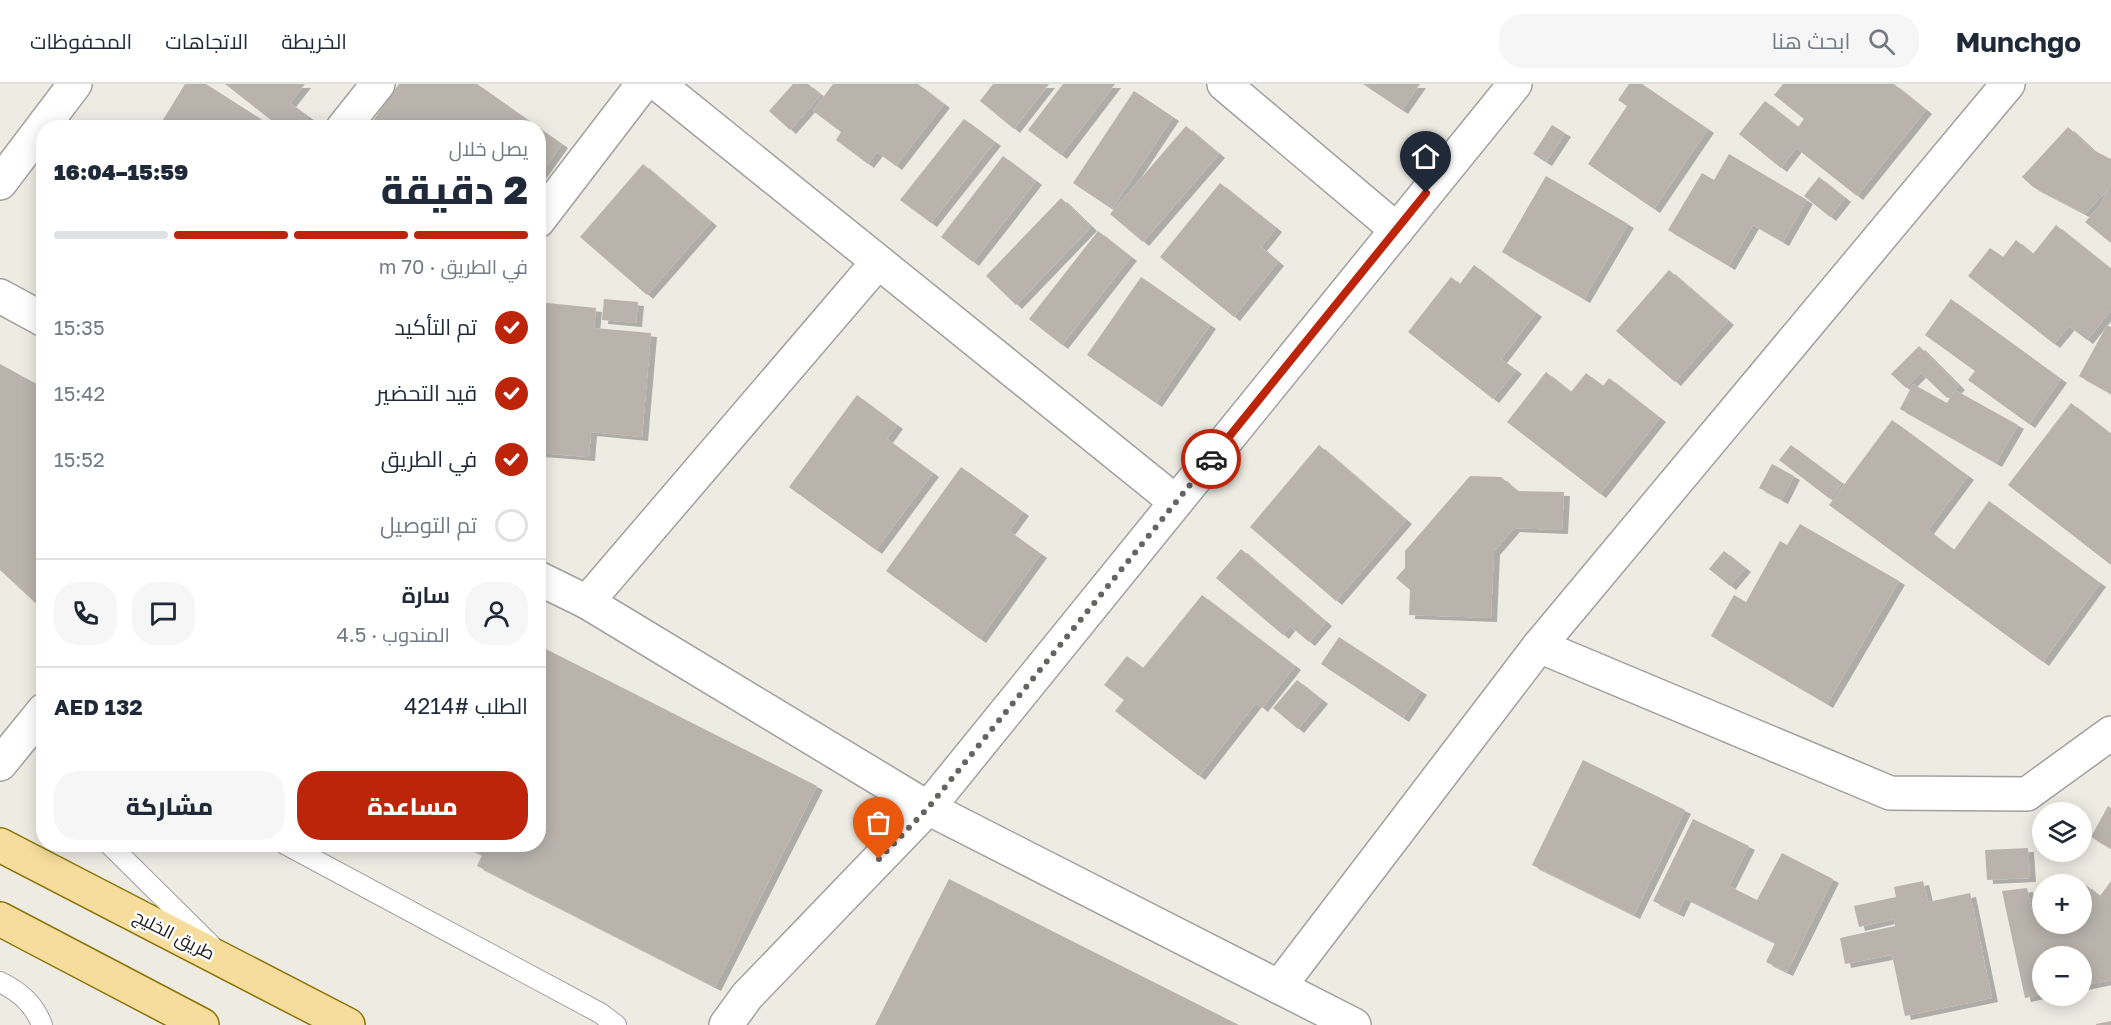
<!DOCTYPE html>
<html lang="ar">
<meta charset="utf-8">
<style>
body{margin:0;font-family:"Golos Text",Cairo,sans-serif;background:#f6f6f7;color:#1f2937;direction:rtl;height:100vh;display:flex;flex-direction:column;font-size:22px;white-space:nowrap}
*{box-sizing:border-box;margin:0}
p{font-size:20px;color:#747a83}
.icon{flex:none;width:33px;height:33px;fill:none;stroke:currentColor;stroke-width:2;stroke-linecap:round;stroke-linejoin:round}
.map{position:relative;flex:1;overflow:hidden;direction:ltr}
.sheet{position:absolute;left:36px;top:36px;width:510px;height:732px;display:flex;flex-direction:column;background:#fff;border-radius:24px;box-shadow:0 3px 15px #0003;direction:rtl}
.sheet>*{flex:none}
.controls{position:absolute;left:2032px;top:718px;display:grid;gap:12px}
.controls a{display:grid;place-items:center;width:60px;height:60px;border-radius:50%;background:#fff;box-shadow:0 3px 15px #0003;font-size:30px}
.pin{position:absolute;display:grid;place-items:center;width:51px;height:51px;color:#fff;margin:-62px -26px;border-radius:50% 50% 50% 0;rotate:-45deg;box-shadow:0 0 6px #0007}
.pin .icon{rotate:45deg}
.courier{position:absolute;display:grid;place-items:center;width:60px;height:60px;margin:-30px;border:4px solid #bd250a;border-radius:50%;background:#fff;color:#222;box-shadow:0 2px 8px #0007}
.headline em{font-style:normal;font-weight:800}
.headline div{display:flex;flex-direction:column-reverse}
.headline{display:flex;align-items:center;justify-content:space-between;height:102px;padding:0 18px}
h1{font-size:39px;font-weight:800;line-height:45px}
.bar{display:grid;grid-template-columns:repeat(4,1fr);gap:9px 6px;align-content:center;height:72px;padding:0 18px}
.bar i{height:8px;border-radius:4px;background:#e0e1e3}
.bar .current{background:#bd250a}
.bar p{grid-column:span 4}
.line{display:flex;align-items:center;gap:15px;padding:0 18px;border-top:2px solid #e0e1e3}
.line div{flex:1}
.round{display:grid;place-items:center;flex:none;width:63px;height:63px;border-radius:24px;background:#f6f6f7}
ol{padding:0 18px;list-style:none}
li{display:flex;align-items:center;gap:18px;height:66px}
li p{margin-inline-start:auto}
li .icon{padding:6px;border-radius:50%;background:#bd250a;color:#fff;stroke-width:4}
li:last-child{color:#747a83}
li i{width:33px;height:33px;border:3px solid #e0e1e3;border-radius:50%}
.button{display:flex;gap:12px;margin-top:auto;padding:12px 18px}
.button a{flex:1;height:69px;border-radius:24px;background:#bd250a;color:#fff;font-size:24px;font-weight:800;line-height:69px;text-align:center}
.button a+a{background:#f6f6f7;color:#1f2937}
header{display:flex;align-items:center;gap:36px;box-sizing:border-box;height:84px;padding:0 30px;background:#fff;border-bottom:2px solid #e0e1e3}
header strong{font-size:28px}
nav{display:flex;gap:33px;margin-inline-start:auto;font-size:21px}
.search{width:420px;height:54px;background:#f6f6f7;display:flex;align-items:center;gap:15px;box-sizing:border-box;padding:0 21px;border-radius:24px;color:#747a83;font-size:22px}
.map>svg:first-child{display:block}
</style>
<header>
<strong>Munchgo</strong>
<div class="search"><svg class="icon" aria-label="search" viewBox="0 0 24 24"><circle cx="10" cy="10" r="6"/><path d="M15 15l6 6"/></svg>ابحث هنا</div>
<nav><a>الخريطة</a><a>الاتجاهات</a><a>المحفوظات</a></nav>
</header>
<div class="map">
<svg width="2111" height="941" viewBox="0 0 2111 941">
<defs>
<filter id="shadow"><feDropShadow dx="6" dy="4" stdDeviation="0" flood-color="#0004"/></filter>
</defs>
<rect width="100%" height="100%" fill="#edebe2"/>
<!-- building -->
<g fill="#b9b3ac" filter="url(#shadow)">
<polygon points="185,0 206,0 275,44 158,44"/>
<polygon points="225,0 305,0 290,19 309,33 300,44 281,44"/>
<polygon points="399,0 477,0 562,60 538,94 538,44 368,44"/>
<polygon points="793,0 808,0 821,11 790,46 769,27"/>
<polygon points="833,0 918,0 944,20 896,82 877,68 868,80 836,56 841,48 813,27"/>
<polygon points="993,0 1049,0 1014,45 980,17"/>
<polygon points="1063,0 1115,0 1061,71 1028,46"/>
<polygon points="1363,0 1420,0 1402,26"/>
<polygon points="1629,0 1642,0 1708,45 1654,125 1588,80 1627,22 1618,16"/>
<polygon points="1783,0 1894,0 1926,26 1857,112 1796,64 1781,84 1739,50 1765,17 1798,43 1804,35 1774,11"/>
<polygon points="1134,7 1173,33 1112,125 1073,99"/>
<polygon points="964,35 995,58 931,139 900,116"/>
<polygon points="1552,41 1565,49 1546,78 1533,70"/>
<polygon points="1186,42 1219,70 1143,158 1110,130"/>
<polygon points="2068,43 2093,66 2111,75 2111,159 2085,138 2099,123 2109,104 2085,130 2033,103 2022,93"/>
<polygon points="1729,70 1807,116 1783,158 1753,141 1729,182 1668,146 1702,89 1714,96"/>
<polygon points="1003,72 1036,97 973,178 941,153"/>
<polygon points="643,80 711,138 647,211 580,153"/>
<polygon points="1546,92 1628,140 1584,215 1502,168"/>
<polygon points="1819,93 1845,114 1830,133 1804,112"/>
<polygon points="1220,99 1276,144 1261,163 1278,178 1234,233 1160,173"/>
<polygon points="1061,114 1091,143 1016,221 986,192"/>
<polygon points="2056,141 2111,185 2111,226 2087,256 2069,242 2054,260 1968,192 1990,164 2003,173 2016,156 2033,170"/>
<polygon points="1098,147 1131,173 1062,261 1029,235"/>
<polygon points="1474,181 1536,229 1501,275 1516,286 1493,315 1408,248 1451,193 1460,200"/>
<polygon points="1669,186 1728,237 1675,298 1616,247"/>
<polygon points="1141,193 1210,241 1156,319 1087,271"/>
<polygon points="604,215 638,218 636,239 602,236"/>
<polygon points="1951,215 2061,295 2029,340 1968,296 1975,287 1925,251"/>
<polygon points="538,218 596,224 594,244 651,249 642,353 591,348 589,373 538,369"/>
<polygon points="2107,241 2111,243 2111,310 2079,292"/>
<polygon points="1919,262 1959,302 1947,314 1921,289 1906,304 1891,290"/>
<polygon points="0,280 44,304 44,527 0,486"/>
<polygon points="1546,288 1571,308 1586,289 1603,302 1609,294 1660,334 1600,410 1507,338"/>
<polygon points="1913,300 1947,319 1955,306 2018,341 1996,379 1900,325"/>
<polygon points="857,311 897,341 887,355 933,389 876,466 789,403"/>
<polygon points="2071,319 2111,350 2111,481 2008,401"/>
<polygon points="1892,336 1968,392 1928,446 1954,466 1989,417 2100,499 2043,578 1829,421"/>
<polygon points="1319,361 1406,436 1336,517 1250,443"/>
<polygon points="1791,361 1842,399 1830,415 1779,376"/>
<polygon points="1772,380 1794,392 1782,416 1759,404"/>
<polygon points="961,383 1023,428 1009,447 1041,470 980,555 886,487"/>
<polygon points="1470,392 1501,393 1517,407 1564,408 1562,446 1514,444 1494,467 1491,534 1409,531 1410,506 1396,494 1405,484 1405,467"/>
<polygon points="1800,440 1899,497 1827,620 1711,552 1734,511 1746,518 1780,457 1787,461"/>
<polygon points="1241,465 1326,538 1309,558 1290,542 1283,551 1216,494"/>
<polygon points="1724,467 1745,484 1730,502 1709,485"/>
<polygon points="1202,511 1295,582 1262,624 1256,619 1199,692 1115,627 1124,616 1104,601 1127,572 1143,584"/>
<polygon points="1339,553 1421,607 1403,634 1321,580"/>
<polygon points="538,561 817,702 715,903 477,782 482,771 460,760 538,760"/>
<polygon points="1297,596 1322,616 1298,645 1273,624"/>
<polygon points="1583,676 1685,726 1634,831 1532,781"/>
<polygon points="2108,722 2111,724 2111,765 2091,753"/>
<polygon points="1693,735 1749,762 1729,802 1757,816 1782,769 1833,795 1787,888 1766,878 1775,859 1685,814 1678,829 1653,817"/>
<polygon points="2028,764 2030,794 1987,796 1985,766"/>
<polygon points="949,795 1239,941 875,941"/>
<polygon points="1923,797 1928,818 1970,809 1992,914 1905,932 1892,871 1845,880 1840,854 1895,842 1894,835 1859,843 1854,822 1896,813 1894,803"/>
<polygon points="2111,797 2111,896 2082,902 2082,873 2043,873 2043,910 2025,914 2002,807 2027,804 2032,827 2043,836 2043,840 2049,840 2063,850 2071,840 2082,840 2082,806 2086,801 2100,812"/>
<polygon points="2111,937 2111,941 2096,941 2096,940"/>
</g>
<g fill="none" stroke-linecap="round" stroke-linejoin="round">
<defs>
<g id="service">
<polyline points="109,760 211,861"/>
<polyline points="285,760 600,929 616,941"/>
<path d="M0,898C20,908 34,920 42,941"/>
</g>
<g id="minor">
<polyline points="658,0 1176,418"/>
<polyline points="1224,0 1397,146"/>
<polyline points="343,44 378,0"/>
<polyline points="0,99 75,0"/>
<polyline points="538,137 643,0"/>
<polyline points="0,212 44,236"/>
<polyline points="538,494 587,518 928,724 1354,941"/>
<polyline points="587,518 878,178"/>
<polyline points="1539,562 1890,709 2027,710 2111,649"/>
<polyline points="0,680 44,626"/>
<polyline points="1279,903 1539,562 2008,0"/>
<polyline points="726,941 747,912 928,724 1515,0"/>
</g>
<g id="primary">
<polyline points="0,761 348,941"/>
<polyline points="0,835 202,941"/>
</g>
</defs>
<!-- service casing -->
<use href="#service" stroke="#a0a0a0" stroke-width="22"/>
<!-- minor casing -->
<use href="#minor" stroke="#a0a0a0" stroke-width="36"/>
<!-- primary casing -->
<use href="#primary" stroke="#8c7408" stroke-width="36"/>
<!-- service -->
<use href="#service" stroke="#fff" stroke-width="20"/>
<!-- minor -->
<use href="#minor" stroke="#fff" stroke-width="33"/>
<!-- primary -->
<use href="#primary" stroke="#f6dd9d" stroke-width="33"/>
</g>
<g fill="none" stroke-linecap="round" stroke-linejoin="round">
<!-- done -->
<polyline stroke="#656461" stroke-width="6" stroke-dasharray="0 10.8" points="879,775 928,724 1211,375"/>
<!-- route -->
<polyline stroke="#bd250a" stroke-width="8" points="1211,375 1426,109"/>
</g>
<g text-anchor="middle" stroke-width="5" stroke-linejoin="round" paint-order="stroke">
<!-- street labels -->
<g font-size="18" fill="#1c1c1c" stroke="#fff">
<text transform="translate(174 851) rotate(27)" y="6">طريق الخليج</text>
</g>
</g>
</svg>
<div class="controls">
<a><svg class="icon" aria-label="layers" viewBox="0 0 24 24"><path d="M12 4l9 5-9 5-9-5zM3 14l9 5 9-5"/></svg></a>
<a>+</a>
<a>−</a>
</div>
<div class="pin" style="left:879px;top:775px;background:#ea580c"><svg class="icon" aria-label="bag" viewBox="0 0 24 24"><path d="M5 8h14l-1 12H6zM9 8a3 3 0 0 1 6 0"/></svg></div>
<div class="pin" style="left:1426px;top:109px;background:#1f2937"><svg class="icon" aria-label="home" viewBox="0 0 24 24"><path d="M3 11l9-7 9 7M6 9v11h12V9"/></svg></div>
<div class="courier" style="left:1211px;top:375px"><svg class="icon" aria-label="car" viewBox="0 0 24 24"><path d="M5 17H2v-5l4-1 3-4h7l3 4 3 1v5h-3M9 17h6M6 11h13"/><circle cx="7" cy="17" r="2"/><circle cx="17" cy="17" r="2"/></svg></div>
<section class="sheet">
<div class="headline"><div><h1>2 دقيقة</h1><p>يصل خلال</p></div><em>15:59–16:04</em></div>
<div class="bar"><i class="current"></i><i class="current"></i><i class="current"></i><i></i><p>في الطريق · 70 m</p></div>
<ol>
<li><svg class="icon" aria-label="check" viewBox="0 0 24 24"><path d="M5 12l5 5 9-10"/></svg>تم التأكيد<p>15:35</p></li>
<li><svg class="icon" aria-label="check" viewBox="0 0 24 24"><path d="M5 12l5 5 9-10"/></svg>قيد التحضير<p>15:42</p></li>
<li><svg class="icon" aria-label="check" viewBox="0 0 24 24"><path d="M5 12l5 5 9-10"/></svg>في الطريق<p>15:52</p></li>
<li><i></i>تم التوصيل</li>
</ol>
<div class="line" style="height:108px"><a class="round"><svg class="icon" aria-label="person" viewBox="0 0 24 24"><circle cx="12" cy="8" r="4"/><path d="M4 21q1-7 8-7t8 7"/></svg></a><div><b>سارة</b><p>المندوب · 4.5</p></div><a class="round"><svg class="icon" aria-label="chat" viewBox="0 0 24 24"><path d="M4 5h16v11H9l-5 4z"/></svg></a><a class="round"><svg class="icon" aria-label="phone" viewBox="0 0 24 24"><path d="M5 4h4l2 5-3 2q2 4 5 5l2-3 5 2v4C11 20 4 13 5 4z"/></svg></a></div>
<div class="line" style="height:78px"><div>الطلب #4214</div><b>AED 132</b></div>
<div class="button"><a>مساعدة</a><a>مشاركة</a></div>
</section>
</div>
